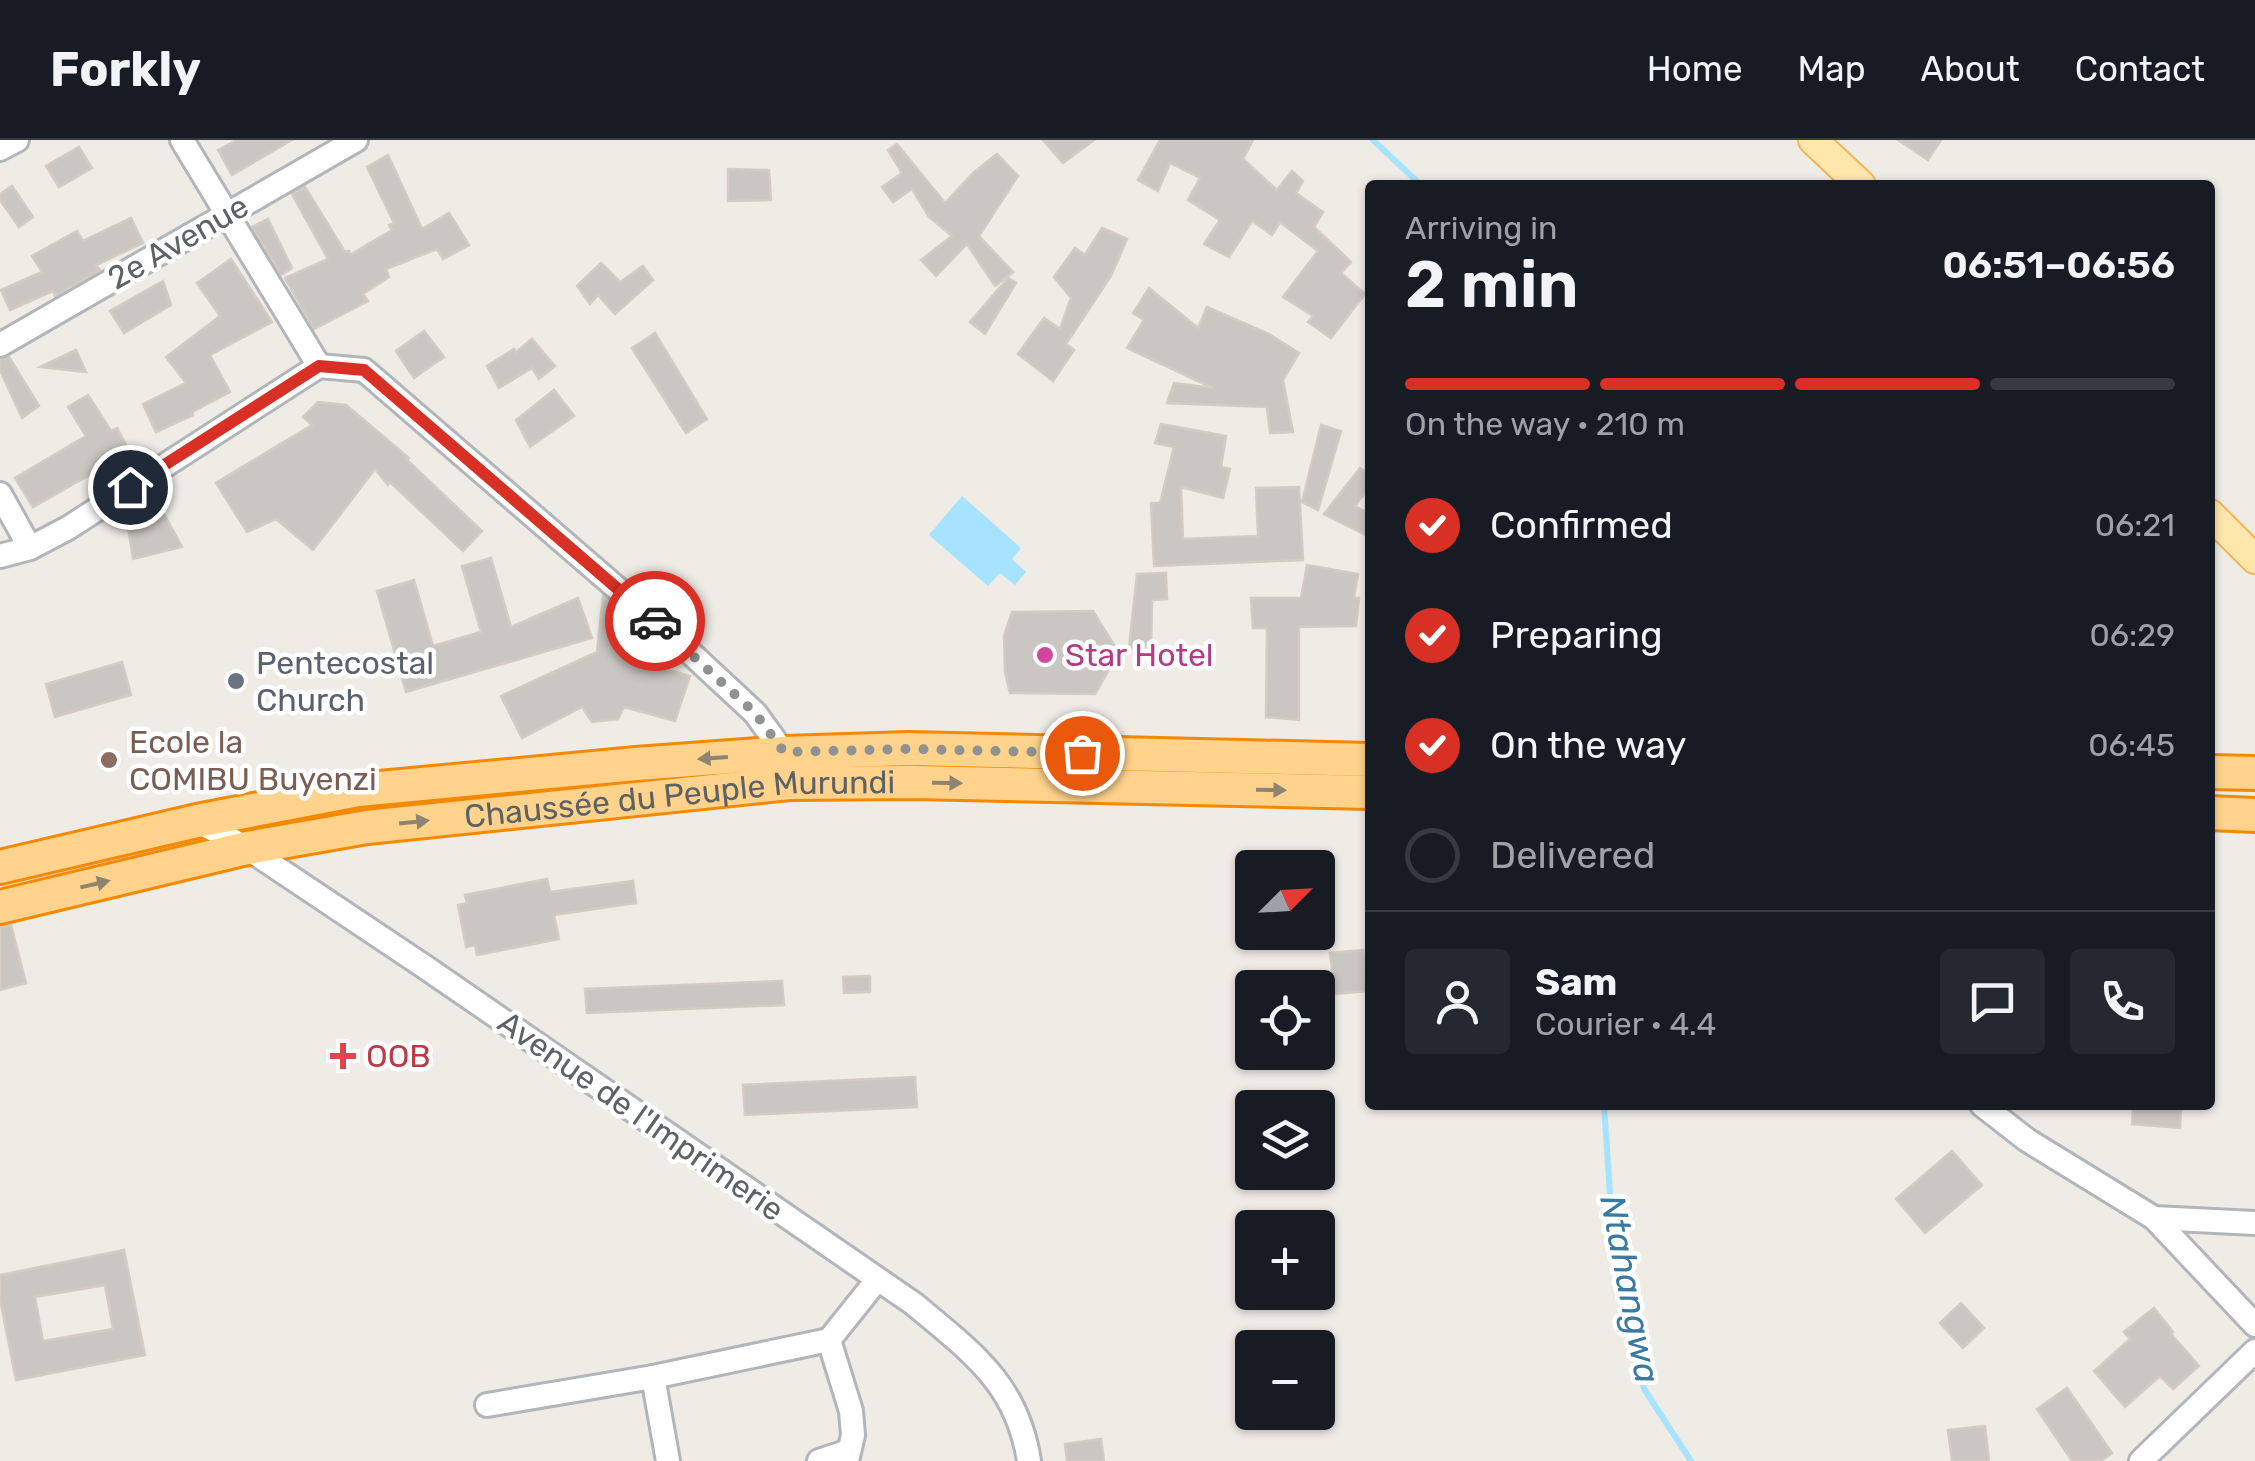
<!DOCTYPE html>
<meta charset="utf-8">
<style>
body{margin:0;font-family:Rubik,sans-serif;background:#242831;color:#f1f3f6;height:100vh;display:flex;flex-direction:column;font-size:38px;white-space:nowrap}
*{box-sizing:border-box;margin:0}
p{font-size:32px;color:#9ea1a6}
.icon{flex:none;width:55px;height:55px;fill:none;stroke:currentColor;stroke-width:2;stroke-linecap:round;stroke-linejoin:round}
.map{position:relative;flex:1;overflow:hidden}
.sheet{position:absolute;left:1365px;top:40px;width:850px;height:930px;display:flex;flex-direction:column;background:#171b24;border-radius:10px;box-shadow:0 2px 8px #0004}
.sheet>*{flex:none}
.needle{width:65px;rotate:66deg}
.controls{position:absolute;left:1235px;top:710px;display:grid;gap:20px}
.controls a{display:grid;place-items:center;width:100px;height:100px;border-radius:10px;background:#171b24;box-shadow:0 2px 8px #0004;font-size:50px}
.pin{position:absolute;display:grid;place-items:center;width:85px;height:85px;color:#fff;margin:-42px;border:5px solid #fff;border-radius:50%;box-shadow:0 2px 10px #0007}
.courier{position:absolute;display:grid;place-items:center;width:100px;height:100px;margin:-50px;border:8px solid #d93025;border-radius:50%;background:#fff;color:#222;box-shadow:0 2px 12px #0007}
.head em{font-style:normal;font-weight:600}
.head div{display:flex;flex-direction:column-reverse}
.head{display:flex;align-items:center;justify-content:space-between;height:170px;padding:0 40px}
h1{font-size:65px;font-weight:600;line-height:75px}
.bar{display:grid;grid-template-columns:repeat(4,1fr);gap:15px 10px;align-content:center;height:120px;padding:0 40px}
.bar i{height:12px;border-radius:8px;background:#363941}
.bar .active{background:#d93025}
.bar p{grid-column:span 4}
.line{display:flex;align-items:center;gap:25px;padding:0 40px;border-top:2px solid #363941}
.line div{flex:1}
.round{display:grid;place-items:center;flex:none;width:105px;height:105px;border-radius:10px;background:#242831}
ol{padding:0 40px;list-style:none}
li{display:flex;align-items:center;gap:30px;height:110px}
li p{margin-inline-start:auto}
li .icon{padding:10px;border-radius:50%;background:#d93025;color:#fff;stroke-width:4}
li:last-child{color:#9ea1a6}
li i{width:55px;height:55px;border:5px solid #363941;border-radius:50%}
header{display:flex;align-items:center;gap:60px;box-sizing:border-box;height:140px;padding:0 50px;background:#171b24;border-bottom:2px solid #363941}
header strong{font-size:48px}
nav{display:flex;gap:55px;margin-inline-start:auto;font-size:35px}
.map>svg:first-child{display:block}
</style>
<header>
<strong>Forkly</strong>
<nav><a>Home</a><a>Map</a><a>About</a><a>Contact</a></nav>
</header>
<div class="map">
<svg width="2255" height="1321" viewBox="0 0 2255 1321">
<rect width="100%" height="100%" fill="#efebe5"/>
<!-- water -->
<polygon fill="#a5e3ff" points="962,356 1021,408 1012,419 1026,432 1015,445 1000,433 988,446 929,395"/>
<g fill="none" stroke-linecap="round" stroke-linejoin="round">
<!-- stream -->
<g stroke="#a5e3ff" stroke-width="6">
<polyline points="1373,0 1421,45"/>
<polyline points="1604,965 1613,1099 1644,1249 1691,1321"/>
</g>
</g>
<!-- building -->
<g fill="#cac6c1" stroke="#d4ccc3" stroke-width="2.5" fill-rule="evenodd">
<polygon points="237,0 292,0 232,35 218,10"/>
<polygon points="1043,0 1094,0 1063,23"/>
<polygon points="1160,0 1253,0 1243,19 1277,50 1292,31 1303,41 1296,53 1323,72 1314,87 1351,122 1341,133 1365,154 1331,198 1308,182 1313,176 1283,157 1318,111 1280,82 1272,95 1252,81 1229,117 1204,104 1220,80 1188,60 1200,38 1170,23 1158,51 1138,40"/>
<polygon points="1898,0 1941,0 1928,20"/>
<polygon points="897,4 945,63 973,33 997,14 1018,36 979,96 1013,132 995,146 967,104 936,136 921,120 952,96 929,77 912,49 893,62 882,47 902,33 888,10"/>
<polygon points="79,7 92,28 59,47 46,26"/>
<polygon points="388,15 422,89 449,73 469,105 443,119 437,109 386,129 389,137 363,154 368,161 314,189 285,138 328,119 292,54 305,47 345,112 349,111 350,115 392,90 389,85 394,83 367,27"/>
<polygon points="728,29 769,30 771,60 728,61"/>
<polygon points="12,46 33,77 19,87 0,60 0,54"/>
<polygon points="131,78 143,103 96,125 100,130 55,156 53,151 10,170 1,150 42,132 32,116 77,91 83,101"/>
<polygon points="268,79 292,128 281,135 252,87"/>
<polygon points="1102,88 1127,99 1111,136 1066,204 1074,210 1053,241 1018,214 1044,178 1060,189 1071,158 1054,137 1075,108 1085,115"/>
<polygon points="231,119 272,182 210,215 230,252 192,272 193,275 156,292 143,264 186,243 166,217 220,176 197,143"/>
<polygon points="601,123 620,142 643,126 653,140 615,174 598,155 590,164 577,146"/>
<polygon points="1008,138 1016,143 985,194 970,182"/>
<polygon points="163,141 171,165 124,193 110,171"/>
<polygon points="1149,148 1198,188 1207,167 1269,194 1299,213 1283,240 1293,292 1270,293 1267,267 1167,263 1174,243 1213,248 1127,208 1144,180 1133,173"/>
<polygon points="424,191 444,217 414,238 396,211"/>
<polygon points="655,193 707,279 686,293 632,208"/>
<polygon points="532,199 555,226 539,239 532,228 499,248 487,226 514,209 516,212"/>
<polygon points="76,210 86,232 40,227"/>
<polygon points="9,217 39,266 22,278 0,230 0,220"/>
<polygon points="554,250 574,276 530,307 516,280"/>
<polygon points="88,255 111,291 117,288 130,312 33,367 15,338 86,296 68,267"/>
<polygon points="318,262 346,265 409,318 407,320 482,391 463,411 390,342 388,345 375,329 313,410 276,379 247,392 216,343 312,285 303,277"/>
<polygon points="1161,284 1226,296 1221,327 1230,329 1223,358 1181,347 1183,399 1258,396 1256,348 1299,347 1303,420 1154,426 1151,363 1160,363 1174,307 1155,303"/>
<polygon points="1321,285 1341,291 1318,370 1302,362"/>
<polygon points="1360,328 1370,336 1370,346 1355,366 1370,374 1370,397 1324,374"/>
<polygon points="158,363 182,407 133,419 127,381"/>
<polygon points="491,418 511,487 578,458 592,498 406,552 377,451 414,440 433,506 481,492 462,426"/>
<polygon points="1307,425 1358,434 1354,458 1359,458 1356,486 1299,487 1299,580 1266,577 1267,488 1253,488 1251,458 1301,458"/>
<polygon points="1166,433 1167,459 1152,460 1151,509 1129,508 1137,434"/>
<polygon points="603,456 657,504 648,524 690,536 675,581 624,567 618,579 592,582 582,567 522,598 501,556 597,512"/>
<polygon points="1093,471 1116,508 1109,508 1110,528 1095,554 1010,553 1005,532 1004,496 1012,472"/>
<polygon points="122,522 131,555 55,577 46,544"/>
<polygon points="547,739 550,752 633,741 636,763 554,775 559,799 477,815 475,805 466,807 458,765 467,763 465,755"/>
<polygon points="11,785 26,843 0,850 0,786"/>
<polygon points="1363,810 1367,851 1335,854 1330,813"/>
<polygon points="870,836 870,852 844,853 843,837"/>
<polygon points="782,841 784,865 587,873 585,849"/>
<polygon points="915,937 917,967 745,975 743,945"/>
<polygon points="2133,965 2181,965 2180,988 2132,984"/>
<polygon points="1952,1011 1982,1045 1925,1093 1896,1059"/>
<path d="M124,1110L145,1215L16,1240L0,1159V1135ZM105,1145L113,1189L43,1201L35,1157Z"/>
<polygon points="1961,1163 1984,1188 1963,1208 1940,1183"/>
<polygon points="2154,1168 2173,1192 2171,1194 2199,1226 2173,1249 2160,1236 2125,1267 2094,1231 2130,1199 2124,1192"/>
<polygon points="2067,1248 2112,1313 2101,1321 2072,1321 2037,1269"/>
<polygon points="1985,1286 1989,1321 1952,1321 1948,1290"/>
<polygon points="1101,1299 1104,1321 1067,1321 1065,1304"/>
</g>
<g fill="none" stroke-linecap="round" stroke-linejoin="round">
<defs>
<g id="minor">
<polyline points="182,0 319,226 364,230 670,494 755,573 784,613 786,621"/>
<polyline points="0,9 17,0"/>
<polyline points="0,205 356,0"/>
<polyline points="0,354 30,408"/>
<polyline points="0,416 30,408 68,388 319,226"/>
<path d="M197,681L247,708L425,827L914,1164C971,1212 1017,1243 1029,1321"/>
<polyline points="1982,965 2027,1000 2154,1078 2255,1185"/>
<polyline points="2154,1078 2255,1083"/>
<polyline points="829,1200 851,1271 853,1295 847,1321"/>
<polyline points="653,1237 668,1321"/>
<polyline points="487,1265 653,1237 829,1200 877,1140"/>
<polyline points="819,1321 846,1312"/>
<polyline points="2141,1321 2255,1211"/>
</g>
<g id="major">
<polyline points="1813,0 1861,45"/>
<polyline points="2210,374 2255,419"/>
</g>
<g id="highway">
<polyline points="2210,632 2255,633"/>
<polyline points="2210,673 2255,675"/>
<polyline points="0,727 197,681 358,650 636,624 784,613 909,609 1370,620"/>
<path id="s1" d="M0,767L247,708L367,687L789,643L914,642L1370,652"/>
</g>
</defs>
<!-- minor casing -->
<use href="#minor" stroke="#b2b6ba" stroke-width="28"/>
<!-- major casing -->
<use href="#major" stroke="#f4b559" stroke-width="32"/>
<!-- highway casing -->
<use href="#highway" stroke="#f48900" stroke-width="38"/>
<!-- minor -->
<use href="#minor" stroke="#fff" stroke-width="22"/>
<!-- major -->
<use href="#major" stroke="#ffe6aa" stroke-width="28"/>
<!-- highway -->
<use href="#highway" stroke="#ffd38c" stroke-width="32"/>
</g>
<!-- one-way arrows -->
<defs><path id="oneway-solid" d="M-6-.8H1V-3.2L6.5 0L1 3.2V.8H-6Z" transform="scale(2.5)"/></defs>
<g fill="#8d8471">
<use href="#oneway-solid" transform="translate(713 618) rotate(176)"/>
<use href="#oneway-solid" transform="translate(947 643) rotate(1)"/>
<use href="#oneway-solid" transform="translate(1271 650) rotate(1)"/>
<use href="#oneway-solid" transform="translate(414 682) rotate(-6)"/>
<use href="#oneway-solid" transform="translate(95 744) rotate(-13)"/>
</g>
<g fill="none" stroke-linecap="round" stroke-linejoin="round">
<!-- done -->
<polyline stroke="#8f9292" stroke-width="10" stroke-dasharray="0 18" points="655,481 755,573 784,612 909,609 1082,613"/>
<!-- route -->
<polyline stroke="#d93025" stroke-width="12" points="130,347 319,226 364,230 655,481"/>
</g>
<!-- markers -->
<circle fill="#d1479c" stroke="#fff" stroke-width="4" cx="1045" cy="515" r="10"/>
<circle fill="#6b7280" stroke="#fff" stroke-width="4" cx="236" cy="541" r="10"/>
<circle fill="#8d6e63" stroke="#fff" stroke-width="4" cx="109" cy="620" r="10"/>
<path fill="#e0444e" stroke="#fff" stroke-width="4" d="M338 901h10v10h10v10h-10v10h-10v-10h-10v-10h10z"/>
<g text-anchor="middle" stroke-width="9" stroke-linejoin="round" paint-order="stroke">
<!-- street labels -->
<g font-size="32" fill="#5c6265" stroke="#fff">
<text transform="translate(178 102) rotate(-30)" y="11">2e Avenue</text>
<text dy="11" stroke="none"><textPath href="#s1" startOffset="690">Chaussée du Peuple Murundi</textPath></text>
<text transform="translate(641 976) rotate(35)" y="11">Avenue de l'Imprimerie</text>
</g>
<!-- hotel labels -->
<g font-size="32" fill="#b23c85" stroke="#fff" text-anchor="start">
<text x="1065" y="526">Star Hotel</text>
</g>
<!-- worship labels -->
<g font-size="32" fill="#5b616d" stroke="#fff" text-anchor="start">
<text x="256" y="534">Pentecostal<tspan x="256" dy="37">Church</tspan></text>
</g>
<!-- education labels -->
<g font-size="32" fill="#785e54" stroke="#fff" text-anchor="start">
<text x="129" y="613">Ecole la<tspan x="129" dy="37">COMIBU Buyenzi</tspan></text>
</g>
<!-- health labels -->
<g font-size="32" fill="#be3a42" stroke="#fff" text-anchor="start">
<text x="366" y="927">OOB</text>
</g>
<!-- water labels -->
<g font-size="35" font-style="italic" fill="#3a7aa2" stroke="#fff">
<text transform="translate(1630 1149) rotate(79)" y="12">Ntahangwa</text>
</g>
</g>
</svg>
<div class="controls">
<a><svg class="needle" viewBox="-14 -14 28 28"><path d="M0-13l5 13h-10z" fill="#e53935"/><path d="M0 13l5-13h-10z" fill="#9ea1a6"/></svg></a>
<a><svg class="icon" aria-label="locate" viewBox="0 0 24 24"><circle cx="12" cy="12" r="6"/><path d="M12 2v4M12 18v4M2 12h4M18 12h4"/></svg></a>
<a><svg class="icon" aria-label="layers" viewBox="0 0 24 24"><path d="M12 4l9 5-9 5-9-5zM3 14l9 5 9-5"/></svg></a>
<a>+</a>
<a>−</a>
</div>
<div class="pin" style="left:1082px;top:613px;background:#ea580c"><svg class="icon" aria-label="bag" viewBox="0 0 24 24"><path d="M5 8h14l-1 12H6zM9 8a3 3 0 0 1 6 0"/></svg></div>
<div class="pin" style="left:130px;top:347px;background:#1f2937"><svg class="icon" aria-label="home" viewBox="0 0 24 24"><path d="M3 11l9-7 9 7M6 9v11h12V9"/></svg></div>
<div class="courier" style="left:655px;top:481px"><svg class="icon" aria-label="car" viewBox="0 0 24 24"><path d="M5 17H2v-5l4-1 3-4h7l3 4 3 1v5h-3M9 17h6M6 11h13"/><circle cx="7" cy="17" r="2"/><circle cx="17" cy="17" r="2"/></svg></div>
<section class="sheet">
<div class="head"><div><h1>2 min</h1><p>Arriving in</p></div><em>06:51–06:56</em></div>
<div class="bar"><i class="active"></i><i class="active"></i><i class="active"></i><i></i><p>On the way · 210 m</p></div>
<ol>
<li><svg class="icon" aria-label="check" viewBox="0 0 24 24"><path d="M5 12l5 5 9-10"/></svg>Confirmed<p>06:21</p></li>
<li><svg class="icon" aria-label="check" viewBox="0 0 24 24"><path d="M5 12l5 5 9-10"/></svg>Preparing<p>06:29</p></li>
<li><svg class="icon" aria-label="check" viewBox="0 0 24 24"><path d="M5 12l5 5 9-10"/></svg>On the way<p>06:45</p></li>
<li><i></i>Delivered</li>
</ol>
<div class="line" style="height:180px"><a class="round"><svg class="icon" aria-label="person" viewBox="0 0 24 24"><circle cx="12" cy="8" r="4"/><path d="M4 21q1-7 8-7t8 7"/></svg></a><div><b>Sam</b><p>Courier · 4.4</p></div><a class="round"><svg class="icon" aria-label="chat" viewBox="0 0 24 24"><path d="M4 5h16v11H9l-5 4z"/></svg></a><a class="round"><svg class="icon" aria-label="phone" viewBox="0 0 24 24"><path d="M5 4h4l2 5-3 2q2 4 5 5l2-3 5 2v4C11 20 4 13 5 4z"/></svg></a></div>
</section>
</div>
